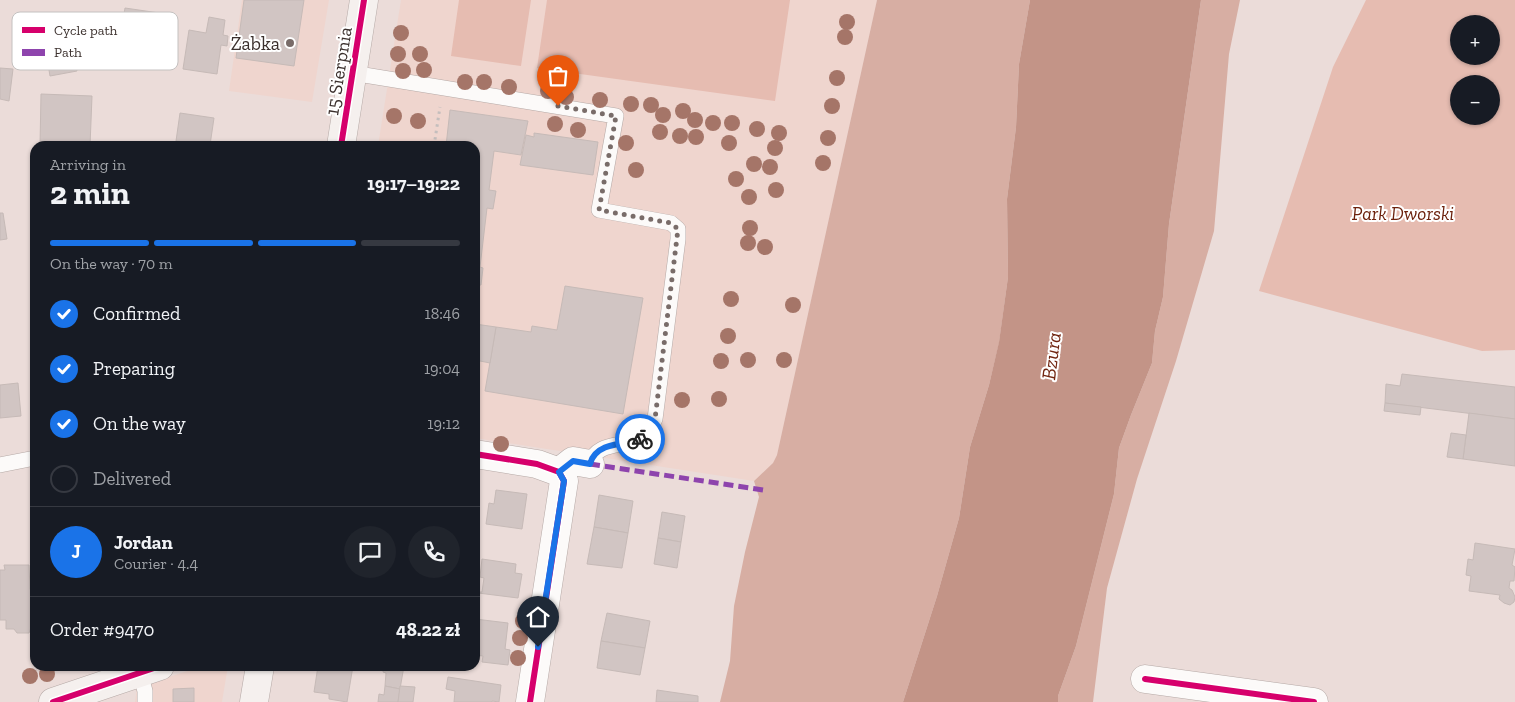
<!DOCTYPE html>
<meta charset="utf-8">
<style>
body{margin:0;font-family:"Zilla Slab",serif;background:#20242c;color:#f1f3f6;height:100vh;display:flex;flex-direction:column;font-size:19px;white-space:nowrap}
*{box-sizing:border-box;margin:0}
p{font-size:16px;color:#9ea1a6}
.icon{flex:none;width:28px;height:28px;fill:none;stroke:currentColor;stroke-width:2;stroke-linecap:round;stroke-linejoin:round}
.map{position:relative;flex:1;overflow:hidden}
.side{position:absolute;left:30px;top:141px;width:450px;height:530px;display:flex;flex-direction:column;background:#171b24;border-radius:15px;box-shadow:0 1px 4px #0004}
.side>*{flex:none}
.tools{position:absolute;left:1450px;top:15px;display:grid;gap:10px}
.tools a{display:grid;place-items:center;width:50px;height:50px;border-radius:50%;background:#171b24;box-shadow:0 1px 4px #0004;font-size:25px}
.pin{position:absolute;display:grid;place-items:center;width:42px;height:42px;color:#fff;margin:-51px -21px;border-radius:50% 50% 50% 0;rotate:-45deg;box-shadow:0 0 5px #0007}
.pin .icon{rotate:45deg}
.courier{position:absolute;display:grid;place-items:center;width:50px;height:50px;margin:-25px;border:4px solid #1a73e8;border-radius:50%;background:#fff;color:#222;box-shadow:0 1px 6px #0007}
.head em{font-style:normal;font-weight:800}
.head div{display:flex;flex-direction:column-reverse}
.head{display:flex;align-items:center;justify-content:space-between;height:85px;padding:0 20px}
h1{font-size:32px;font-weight:800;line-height:38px}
.bar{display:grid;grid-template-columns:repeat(4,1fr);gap:8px 5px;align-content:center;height:60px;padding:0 20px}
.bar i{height:6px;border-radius:4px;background:#363941}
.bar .on{background:#1a73e8}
.bar p{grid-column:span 4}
.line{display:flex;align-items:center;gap:12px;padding:0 20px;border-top:1px solid #363941}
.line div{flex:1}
.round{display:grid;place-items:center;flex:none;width:52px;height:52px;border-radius:26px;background:#20242c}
ol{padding:0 20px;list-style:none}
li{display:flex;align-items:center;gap:15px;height:55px}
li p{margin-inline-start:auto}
li .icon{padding:5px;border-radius:50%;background:#1a73e8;color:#fff;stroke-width:4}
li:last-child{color:#9ea1a6}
li i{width:28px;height:28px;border:2px solid #363941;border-radius:50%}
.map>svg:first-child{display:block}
</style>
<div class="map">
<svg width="1515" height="702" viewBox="0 0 1515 702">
<rect width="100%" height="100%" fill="#ebdcd9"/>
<!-- built -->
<g fill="#efd5ce">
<polygon points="242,0 329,0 312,102 229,91"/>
<polygon points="401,0 877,0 777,455 773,463 754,481 475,438 475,146 378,146"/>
<polygon points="202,666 228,666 222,702 135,702 137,688"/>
</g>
<!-- green -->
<g fill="#e6bcb1" fill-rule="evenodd">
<polygon points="459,0 531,0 521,66 451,56"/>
<polygon points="547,0 790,0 775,101 537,68"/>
<path d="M1366,0H1515V350L1482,351L1259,291L1333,67ZM1459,24H1491V56H1459ZM1459,84H1491V116H1459Z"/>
</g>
<!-- forest -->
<g fill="#d7aea3">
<polygon points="877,0 1030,0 1019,64 1016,127 1007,199 1008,277 999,343 989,385 970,447 959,518 937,596 903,702 720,702 730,661 734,606 745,552 759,497 754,481 773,463 777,455"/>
<polygon points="1201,0 1240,0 1229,54 1214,231 1176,361 1137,479 1107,588 1093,702 1058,702 1058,696 1076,646 1114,494 1119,448 1131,415 1152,363 1155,331 1163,297 1169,224"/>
</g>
<!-- water -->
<polygon fill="#c39487" points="1030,0 1201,0 1169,224 1163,297 1155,331 1152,363 1131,415 1119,448 1114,494 1076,646 1058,696 1058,702 903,702 937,596 959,518 970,447 989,385 999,342 1008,277 1007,199 1016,127 1019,64"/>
<!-- building -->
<g fill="#d1c5c3" stroke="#c6bab7">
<polygon points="244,0 304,0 294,66 236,58"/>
<polygon points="125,8 166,14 159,54 144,52 144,54 133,52 134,47 119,44"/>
<polygon points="209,17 225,20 223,35 228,36 227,46 221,45 217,74 183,69 189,30 206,33"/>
<polygon points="70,33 77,71 50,76 48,64 43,65 42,57 46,57 43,38"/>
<polygon points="0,68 13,69 9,101 0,99"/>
<polygon points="41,94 92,96 90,146 40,146"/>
<polygon points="450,110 528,121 521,155 494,151 489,190 496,191 493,209 487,208 480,267 483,268 481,285 476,285 475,288 475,146 446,146"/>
<polygon points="180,113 214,118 210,145 176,141"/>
<polygon points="534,133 598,142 593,175 520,165 526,135 534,137"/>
<polygon points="0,213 3,213 7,239 0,240"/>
<polygon points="565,286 643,298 623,414 485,391 496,327 531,332 532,326 557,330"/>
<polygon points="475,324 496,327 490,363 475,360"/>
<polygon points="1402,374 1515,387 1515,419 1385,403 1386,384 1400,386"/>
<polygon points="18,383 21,416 0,418 0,385"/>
<polygon points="1385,403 1421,407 1420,415 1384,411"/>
<polygon points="1469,413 1515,419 1515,466 1463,459"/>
<polygon points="1451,433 1466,435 1463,459 1447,457"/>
<polygon points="496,490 527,494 522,529 486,524 489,503 494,504"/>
<polygon points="599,495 633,501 628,533 594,527"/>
<polygon points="662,512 685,516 681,542 658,538"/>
<polygon points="594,527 628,533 622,568 587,564"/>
<polygon points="658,538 681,542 677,568 654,564"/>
<polygon points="1475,543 1515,549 1512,565 1515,567 1514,581 1510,581 1509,588 1512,590 1515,597 1514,602 1510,605 1504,603 1499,599 1500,595 1469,591 1471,576 1466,575 1468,559 1473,560"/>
<polygon points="482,559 516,564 515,573 522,574 518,598 478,593 478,592 482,592 484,578 480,577"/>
<polygon points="4,565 29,565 30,589 32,592 33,609 31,614 31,628 29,633 17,633 14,629 6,629 6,620 0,620 0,570 5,570"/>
<polygon points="607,613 650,621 645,648 601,641"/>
<polygon points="475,619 508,623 505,649 510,650 508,665 482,662 483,656 475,655"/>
<polygon points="601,641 645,648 640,675 597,668"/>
<polygon points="318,666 353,666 347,702 329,699 329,694 314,692"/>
<polygon points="384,666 404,666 400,689 385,686 386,673 383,672"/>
<polygon points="448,677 501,685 499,702 492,701 492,702 454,702 455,691 446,689"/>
<polygon points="385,686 400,689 398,702 378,702 379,694 384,695"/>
<polygon points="400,686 415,687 413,702 398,702"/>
<polygon points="194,688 194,702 173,702 173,689"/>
<polygon points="657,690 698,696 698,702 656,702"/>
</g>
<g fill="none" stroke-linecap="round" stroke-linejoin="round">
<defs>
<g id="lane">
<path d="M352,73L616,116L599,210L671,223L678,229V239L655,419C653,422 652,427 650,430C636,452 597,436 590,464"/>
<polyline points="0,465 35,458"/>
<polyline points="140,673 145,691 145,702"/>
</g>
<g id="street">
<polyline points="475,454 537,464 559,472 564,481 530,702"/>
<polyline points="559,472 573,461 590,464"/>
<polyline points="1145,679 1314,702"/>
</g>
<g id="secondary">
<polyline points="341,146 364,0"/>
<polyline points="53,702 160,666"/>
<polyline points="254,702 260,666"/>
</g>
</defs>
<!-- lane casing -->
<use href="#lane" stroke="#b5a9a6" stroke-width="16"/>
<!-- street casing -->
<use href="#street" stroke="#b5a9a6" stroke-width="29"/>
<!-- secondary casing -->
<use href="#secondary" stroke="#b5a9a6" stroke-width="29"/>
<!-- path -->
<polyline stroke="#c4bebd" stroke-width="3" stroke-dasharray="2.5 4" stroke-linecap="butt" points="434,146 440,107"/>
<!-- lane -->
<use href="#lane" stroke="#fcfaf9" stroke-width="15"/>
<!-- street -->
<use href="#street" stroke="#fcfaf9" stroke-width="28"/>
<!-- secondary -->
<use href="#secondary" stroke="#f5f0ee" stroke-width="28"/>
<!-- quiet -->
<polyline stroke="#8e44ad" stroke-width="5" stroke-dasharray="10 5" stroke-linecap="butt" points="590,464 763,490"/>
<defs>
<g id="cycleway">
<polyline points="341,146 364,0"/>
<polyline points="475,454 537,464 559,472 564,481 530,702"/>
<polyline points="1145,679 1314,702"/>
<polyline points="53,702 160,666"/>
</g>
</defs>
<!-- cycleway casing -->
<use href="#cycleway" stroke="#fff" stroke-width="9"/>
<!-- cycleway -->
<use href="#cycleway" stroke="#d6006c" stroke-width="6"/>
</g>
<!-- trees -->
<g fill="#a57568">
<circle cx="847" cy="22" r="8"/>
<circle cx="401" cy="33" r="8"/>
<circle cx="845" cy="37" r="8"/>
<circle cx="398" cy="54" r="8"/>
<circle cx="420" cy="54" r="8"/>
<circle cx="424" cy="70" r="8"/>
<circle cx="403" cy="71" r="8"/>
<circle cx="837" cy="78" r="8"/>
<circle cx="465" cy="82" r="8"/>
<circle cx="484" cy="82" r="8"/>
<circle cx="509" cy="87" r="8"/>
<circle cx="548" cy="91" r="8"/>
<circle cx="566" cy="97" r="8"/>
<circle cx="600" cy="100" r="8"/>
<circle cx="631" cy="104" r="8"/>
<circle cx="651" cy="105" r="8"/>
<circle cx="832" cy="106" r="8"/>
<circle cx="683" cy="111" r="8"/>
<circle cx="663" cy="115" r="8"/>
<circle cx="394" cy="116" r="8"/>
<circle cx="695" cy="120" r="8"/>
<circle cx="418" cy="121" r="8"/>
<circle cx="713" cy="123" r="8"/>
<circle cx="732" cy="123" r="8"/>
<circle cx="555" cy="124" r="8"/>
<circle cx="757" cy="129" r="8"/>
<circle cx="578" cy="130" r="8"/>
<circle cx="660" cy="132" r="8"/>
<circle cx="779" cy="133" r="8"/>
<circle cx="680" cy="136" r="8"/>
<circle cx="696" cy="137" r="8"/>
<circle cx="828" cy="138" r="8"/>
<circle cx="626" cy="143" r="8"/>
<circle cx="729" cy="143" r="8"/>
<circle cx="775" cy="148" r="8"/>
<circle cx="823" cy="163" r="8"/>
<circle cx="754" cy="164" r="8"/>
<circle cx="770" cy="167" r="8"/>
<circle cx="636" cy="170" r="8"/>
<circle cx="736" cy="179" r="8"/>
<circle cx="776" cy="190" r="8"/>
<circle cx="749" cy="197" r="8"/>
<circle cx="750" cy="228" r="8"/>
<circle cx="748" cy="243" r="8"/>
<circle cx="765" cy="247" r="8"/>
<circle cx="731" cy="299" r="8"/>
<circle cx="793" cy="305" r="8"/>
<circle cx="728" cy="336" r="8"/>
<circle cx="748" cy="360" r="8"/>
<circle cx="784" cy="360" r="8"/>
<circle cx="721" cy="361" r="8"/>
<circle cx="719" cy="399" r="8"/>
<circle cx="682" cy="400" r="8"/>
<circle cx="501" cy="444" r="8"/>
<circle cx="523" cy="621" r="8"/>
<circle cx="520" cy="638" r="8"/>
<circle cx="518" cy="658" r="8"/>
<circle cx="47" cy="674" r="8"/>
<circle cx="30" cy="676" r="8"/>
</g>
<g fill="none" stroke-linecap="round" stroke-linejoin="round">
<!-- done -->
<polyline stroke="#796c69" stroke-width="5" stroke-dasharray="0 9" points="558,106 616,116 599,210 671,223 678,229 655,419 650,431 640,439"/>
<!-- route -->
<path stroke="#1a73e8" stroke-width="6" d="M538,647L564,481L559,472L573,461L590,464C595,444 619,444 637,441L640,439"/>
</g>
<!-- markers -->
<circle fill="#796c69" stroke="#fff" stroke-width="2" cx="290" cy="43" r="5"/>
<g text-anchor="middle" stroke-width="4" stroke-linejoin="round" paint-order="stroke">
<!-- poi labels -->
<g font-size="19" fill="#3b302d" stroke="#fff" text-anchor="end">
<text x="280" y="50">Żabka</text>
</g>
<!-- street labels -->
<g font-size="19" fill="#3b302d" stroke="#fff">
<text transform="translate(338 71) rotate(-81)" y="7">15 Sierpnia</text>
</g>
<!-- park labels -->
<g font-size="19" font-style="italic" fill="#6c210c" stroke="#fff">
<text x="1403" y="220">Park Dworski</text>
</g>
<!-- water labels -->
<g font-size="20" font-style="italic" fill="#712510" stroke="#fff">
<text transform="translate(1051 356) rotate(-83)" y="7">Bzura</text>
</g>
</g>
<!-- legend -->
<rect x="12" y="12" width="166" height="58" rx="8" fill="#fff" stroke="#c4c1c0" stroke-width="1"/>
<rect x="22" y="27" width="23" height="6" fill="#d6006c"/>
<rect x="22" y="49" width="23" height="7" fill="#8e44ad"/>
<g font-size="14" fill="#3b302d">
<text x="54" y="35">Cycle path</text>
<text x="54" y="57">Path</text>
</g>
</svg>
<div class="tools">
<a>+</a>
<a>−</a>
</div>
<div class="pin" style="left:558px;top:106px;background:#ea580c"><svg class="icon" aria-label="bag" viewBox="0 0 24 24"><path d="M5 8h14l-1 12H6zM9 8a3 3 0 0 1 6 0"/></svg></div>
<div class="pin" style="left:538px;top:647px;background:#1f2937"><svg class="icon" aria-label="home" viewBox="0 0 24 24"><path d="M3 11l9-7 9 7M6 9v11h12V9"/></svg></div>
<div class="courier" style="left:640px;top:439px"><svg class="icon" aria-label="bike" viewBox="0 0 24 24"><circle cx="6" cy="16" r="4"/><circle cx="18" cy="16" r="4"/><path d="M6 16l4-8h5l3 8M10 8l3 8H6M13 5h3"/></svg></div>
<section class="side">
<div class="head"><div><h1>2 min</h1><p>Arriving in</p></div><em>19:17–19:22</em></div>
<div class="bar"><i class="on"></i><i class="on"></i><i class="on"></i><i></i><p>On the way · 70 m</p></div>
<ol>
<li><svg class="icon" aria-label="check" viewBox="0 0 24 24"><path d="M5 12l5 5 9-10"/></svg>Confirmed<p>18:46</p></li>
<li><svg class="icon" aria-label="check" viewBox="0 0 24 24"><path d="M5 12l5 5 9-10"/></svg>Preparing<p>19:04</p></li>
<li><svg class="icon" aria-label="check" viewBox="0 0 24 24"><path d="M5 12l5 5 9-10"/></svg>On the way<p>19:12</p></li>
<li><i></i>Delivered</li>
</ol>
<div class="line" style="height:90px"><b class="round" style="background:#1a73e8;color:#fff">J</b><div><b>Jordan</b><p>Courier · 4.4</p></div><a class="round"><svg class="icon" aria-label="chat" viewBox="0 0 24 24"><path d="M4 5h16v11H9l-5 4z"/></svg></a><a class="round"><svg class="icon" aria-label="phone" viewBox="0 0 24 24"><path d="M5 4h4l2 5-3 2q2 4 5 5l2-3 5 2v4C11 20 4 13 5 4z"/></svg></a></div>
<div class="line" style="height:65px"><div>Order #9470</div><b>48.22 zł</b></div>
</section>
</div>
